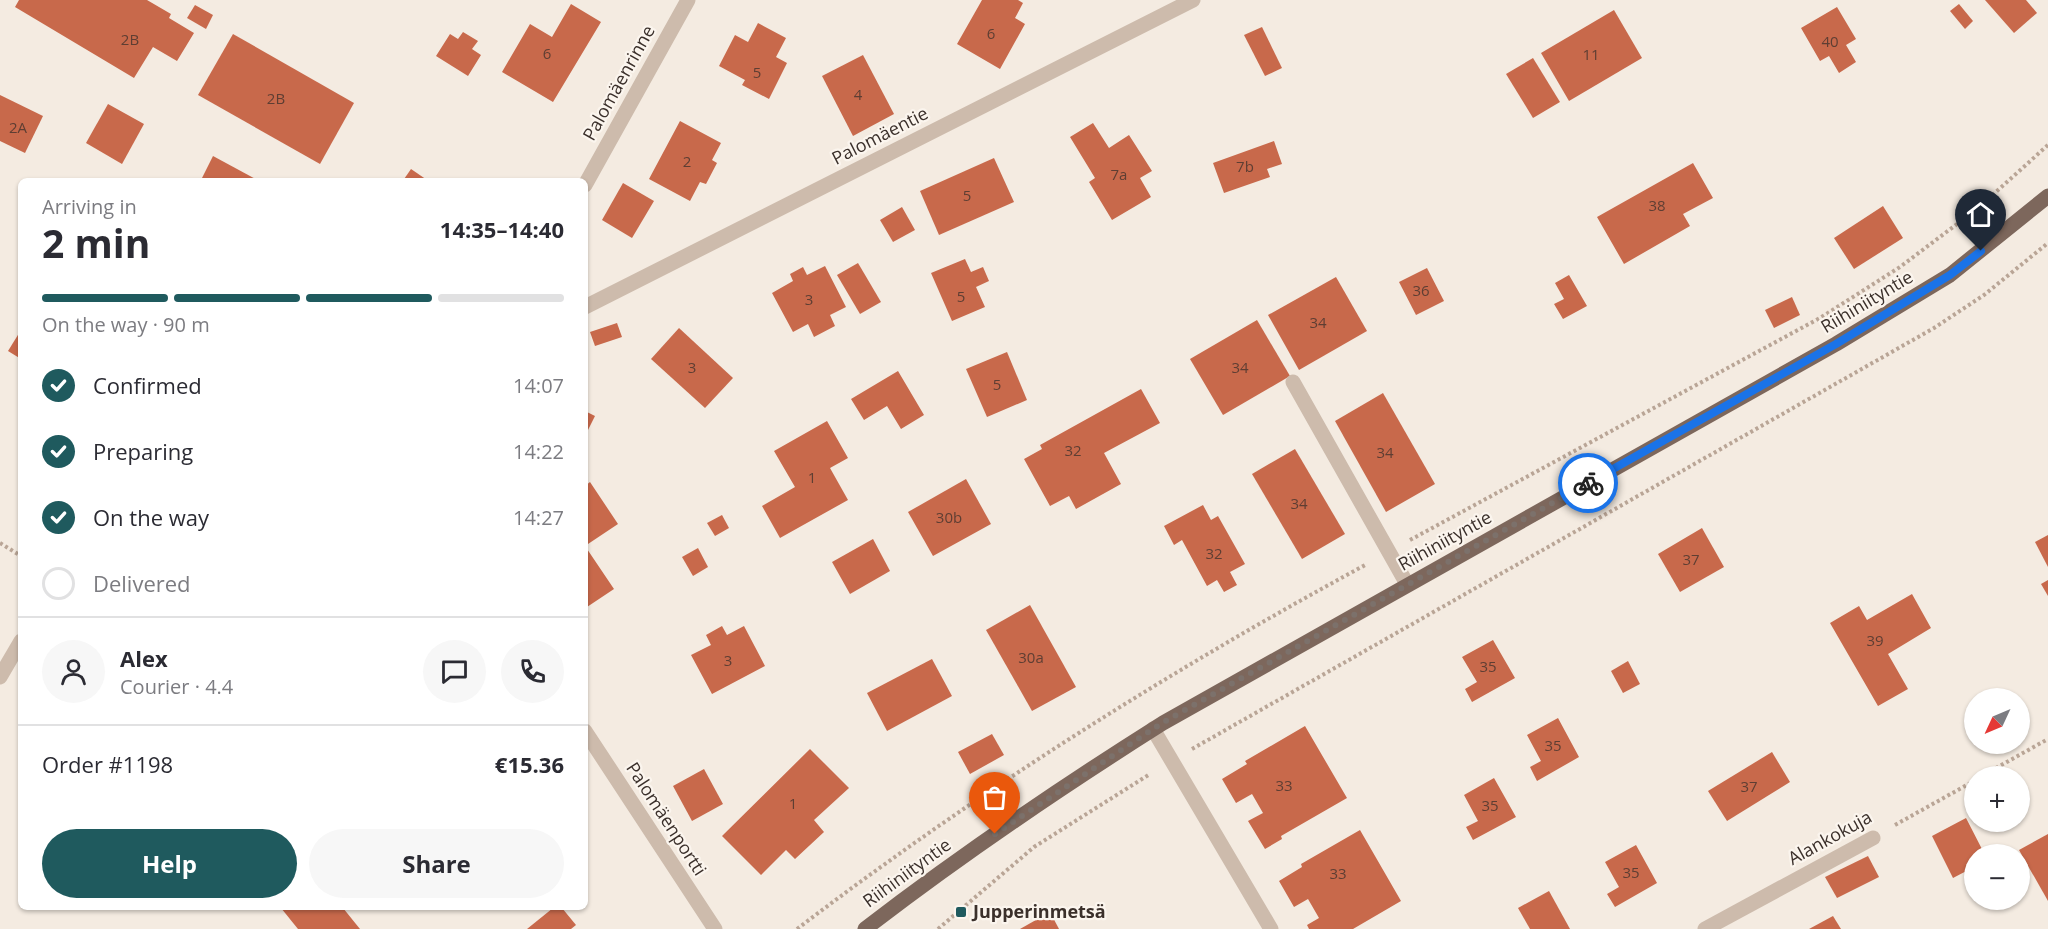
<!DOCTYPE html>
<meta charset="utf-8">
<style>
body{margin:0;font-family:"Open Sans",sans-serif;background:#f7f7f7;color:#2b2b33;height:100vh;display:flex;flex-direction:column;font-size:22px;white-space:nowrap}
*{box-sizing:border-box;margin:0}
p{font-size:20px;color:#7c7c81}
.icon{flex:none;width:33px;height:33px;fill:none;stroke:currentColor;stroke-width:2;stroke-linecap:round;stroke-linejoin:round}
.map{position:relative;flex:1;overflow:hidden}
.drawer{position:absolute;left:18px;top:178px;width:570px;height:732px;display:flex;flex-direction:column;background:#fff;border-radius:9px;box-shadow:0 2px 4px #0004}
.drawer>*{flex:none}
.needle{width:39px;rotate:226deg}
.buttons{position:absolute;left:1964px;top:688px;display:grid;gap:12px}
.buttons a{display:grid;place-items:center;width:66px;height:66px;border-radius:50%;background:#fff;box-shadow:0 2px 4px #0004;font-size:30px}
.pin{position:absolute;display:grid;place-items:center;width:51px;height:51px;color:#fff;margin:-62px -26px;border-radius:50% 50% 50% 0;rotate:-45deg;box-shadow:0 0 6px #0007}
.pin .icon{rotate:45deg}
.courier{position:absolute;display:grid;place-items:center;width:60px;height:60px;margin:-30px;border:4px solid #1a73e8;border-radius:50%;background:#fff;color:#222;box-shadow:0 2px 8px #0007}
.summary em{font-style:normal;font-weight:700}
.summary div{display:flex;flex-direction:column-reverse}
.summary{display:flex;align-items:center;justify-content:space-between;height:102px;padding:0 24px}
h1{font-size:39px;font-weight:700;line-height:45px}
.bar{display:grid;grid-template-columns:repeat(4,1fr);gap:9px 6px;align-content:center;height:72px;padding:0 24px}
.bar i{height:8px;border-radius:4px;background:#e1e1e2}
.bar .current{background:#1f5a5e}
.bar p{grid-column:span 4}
.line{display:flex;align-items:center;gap:15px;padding:0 24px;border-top:2px solid #e1e1e2}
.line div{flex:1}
.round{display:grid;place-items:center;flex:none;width:63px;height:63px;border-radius:32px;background:#f7f7f7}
ol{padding:0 24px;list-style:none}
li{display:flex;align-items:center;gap:18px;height:66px}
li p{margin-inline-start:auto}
li .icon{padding:6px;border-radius:50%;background:#1f5a5e;color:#fff;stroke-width:4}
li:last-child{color:#7c7c81}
li i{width:33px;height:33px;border:3px solid #e1e1e2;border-radius:50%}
.cta{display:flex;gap:12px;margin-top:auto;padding:12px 24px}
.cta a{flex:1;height:69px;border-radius:36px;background:#1f5a5e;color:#fff;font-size:24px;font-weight:700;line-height:69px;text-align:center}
.cta a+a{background:#f7f7f7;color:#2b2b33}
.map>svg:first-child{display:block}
</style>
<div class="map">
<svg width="2048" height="929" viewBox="0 0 2048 929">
<rect width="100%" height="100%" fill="#f4ebe1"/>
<!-- building -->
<g fill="#c8694b">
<polygon points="19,0 147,0 171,14 169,18 194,33 177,61 153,47 134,78 15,7"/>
<polygon points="982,0 1018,0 1023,3 1015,18 1025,24 1000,69 957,44"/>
<polygon points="1985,0 2026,0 2037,13 2014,33"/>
<polygon points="571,4 601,22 553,102 502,72 530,24 552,37"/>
<polygon points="1959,4 1973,21 1965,29 1950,11"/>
<polygon points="195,5 213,15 206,29 187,18"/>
<polygon points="1837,7 1856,39 1846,45 1856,62 1839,73 1829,56 1820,61 1801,28"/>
<polygon points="1614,10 1642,58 1569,101 1541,53"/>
<polygon points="758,23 786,38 776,57 787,63 769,99 742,85 745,80 719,66 735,35 748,42"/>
<polygon points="1262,27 1282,68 1265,76 1244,35"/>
<polygon points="463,32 478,41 472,49 481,55 468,76 436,56 450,34 458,39"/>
<polygon points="233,34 354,103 320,164 198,95"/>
<polygon points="863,55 894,114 853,136 822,76"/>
<polygon points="1533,58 1560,102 1533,118 1506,74"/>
<polygon points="0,95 43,116 25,153 0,141"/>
<polygon points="108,104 144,124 122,164 86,143"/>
<polygon points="680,121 721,143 712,160 717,163 706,184 700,182 690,201 649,179"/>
<polygon points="1093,123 1109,148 1129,135 1152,171 1140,178 1151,197 1112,220 1089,182 1095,178 1070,137"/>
<polygon points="1274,141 1282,164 1267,169 1270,177 1224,193 1213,163"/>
<polygon points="213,156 261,182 200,182"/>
<polygon points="994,158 1014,202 939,235 920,191"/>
<polygon points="1693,163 1713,198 1683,214 1690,226 1624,264 1597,217"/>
<polygon points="411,169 430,182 402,182"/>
<polygon points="623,183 654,201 632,238 602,220"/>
<polygon points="1883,206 1903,238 1854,269 1834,238"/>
<polygon points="902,207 915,230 893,242 880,220"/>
<polygon points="965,259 971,272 983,267 989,281 976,287 985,307 952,321 931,273"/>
<polygon points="858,263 881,302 860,314 837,275"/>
<polygon points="825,266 846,307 830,315 835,326 814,337 808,324 793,332 772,293 793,281 790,274 803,267 807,275"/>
<polygon points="1427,268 1444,301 1416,315 1399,282"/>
<polygon points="1569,275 1587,306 1563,319 1554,304 1564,299 1555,283"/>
<polygon points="1336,277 1367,331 1299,370 1268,315"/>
<polygon points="1792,297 1800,315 1774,328 1765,310"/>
<polygon points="1257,320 1290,376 1223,415 1190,359"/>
<polygon points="617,323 622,337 595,346 590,332"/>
<polygon points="679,328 733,378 705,408 651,359"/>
<polygon points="21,330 21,359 8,351"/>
<polygon points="1007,352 1027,400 987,417 966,369"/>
<polygon points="898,371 924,415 901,429 887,406 864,420 851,399"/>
<polygon points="1141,389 1160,423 1104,453 1121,484 1076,509 1069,496 1050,506 1024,459 1042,449 1040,445"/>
<polygon points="1383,393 1435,484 1386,512 1335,421"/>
<polygon points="585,411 595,416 585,436"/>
<polygon points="827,421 848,458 830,468 848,500 780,538 762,506 795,487 774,451"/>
<polygon points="1295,449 1345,534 1302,559 1252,474"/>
<polygon points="966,479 991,524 933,556 908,512"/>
<polygon points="590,482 618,524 585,546 614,589 587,607 585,604 585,486"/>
<polygon points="1203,505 1211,520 1218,516 1245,564 1230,572 1237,585 1224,592 1217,580 1207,586 1182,540 1174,545 1164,526"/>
<polygon points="722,515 729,528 715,536 707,523"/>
<polygon points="1702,528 1724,567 1680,592 1658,554"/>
<polygon points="2048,535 2048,567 2035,542"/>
<polygon points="873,539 890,571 850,594 832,562"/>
<polygon points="698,548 708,567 693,576 682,557"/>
<polygon points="2048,580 2048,596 2041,584"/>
<polygon points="1912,594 1931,628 1888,654 1908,689 1878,706 1830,623 1859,606 1867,620"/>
<polygon points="1030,605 1076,687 1032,711 986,630"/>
<polygon points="722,626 727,635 744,626 765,666 712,694 691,655 711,645 706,635"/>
<polygon points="1493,640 1515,678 1472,702 1465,689 1477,682 1462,657"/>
<polygon points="932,659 952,696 887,731 867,693"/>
<polygon points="1628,661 1640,684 1623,693 1611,671"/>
<polygon points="1558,718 1579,757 1537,781 1530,767 1541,761 1527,735"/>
<polygon points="1305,726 1347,798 1281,836 1282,839 1265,849 1248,821 1263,813 1252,794 1236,803 1222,779 1247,764 1245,761"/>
<polygon points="992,734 1004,755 970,774 958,752"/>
<polygon points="810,749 849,788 814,820 824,832 795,859 786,850 761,875 722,836"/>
<polygon points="1772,752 1790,782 1727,821 1708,791"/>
<polygon points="704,769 723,804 692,821 673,786"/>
<polygon points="1494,778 1516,817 1473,840 1466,827 1478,821 1464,795"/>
<polygon points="1966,818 1985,855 1974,855 1974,867 1953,878 1932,836"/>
<polygon points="1360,830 1401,901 1353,929 1309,929 1307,925 1319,918 1308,899 1294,907 1279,881 1302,867 1301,864"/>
<polygon points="2048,834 2048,901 2019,850"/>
<polygon points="1636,845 1657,883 1615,907 1607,894 1619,887 1605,862"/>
<polygon points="1868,856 1879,877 1837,898 1825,877"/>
<polygon points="1549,891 1570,929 1530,929 1518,908"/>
<polygon points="281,908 343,908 360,929 298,929"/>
<polygon points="553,908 562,908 576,925 571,929 527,929"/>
<polygon points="1050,912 1059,929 1020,929"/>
<polygon points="1833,916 1841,929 1809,929"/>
</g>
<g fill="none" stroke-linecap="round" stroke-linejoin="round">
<!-- path -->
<g stroke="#b9a596" stroke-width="4" stroke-dasharray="3 3" stroke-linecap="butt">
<polyline points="1410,540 1820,318 1900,267 1977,209 2048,145"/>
<polyline points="0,543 21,556"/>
<polyline points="1192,749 1934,328 1984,295 2048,243"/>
<polyline points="1980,777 2048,739"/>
<polyline points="1895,825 1974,781"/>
<path d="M797,929C977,792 1169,671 1367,564"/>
<polyline points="938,929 1034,847 1150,774"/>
</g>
<!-- lane -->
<g stroke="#cdbbac" stroke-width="15">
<polyline points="1293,382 1407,584"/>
<polyline points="1153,729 1271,929"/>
</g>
<!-- street -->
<g stroke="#cdbbac" stroke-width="15">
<polyline points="585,185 688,0"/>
<polyline points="585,307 1193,0"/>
<polyline points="0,677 21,641"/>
<polyline points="585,731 715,929"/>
<polyline points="1705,929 1873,838"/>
</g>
<!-- primary -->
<path stroke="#7d675c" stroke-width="15" d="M865,929C961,855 1060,788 1163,723L1836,344L1950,275L2048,196"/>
</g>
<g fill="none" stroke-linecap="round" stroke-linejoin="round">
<!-- done -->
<polyline stroke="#7c716b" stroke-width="6" stroke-dasharray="0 10.8" points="995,834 1162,723 1588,483"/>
<!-- route -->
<polyline stroke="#1a73e8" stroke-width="8" points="1588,483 1836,344 1950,275 1981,251"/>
</g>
<!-- markers -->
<rect fill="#1f5a5e" stroke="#fbf5ee" stroke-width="2" x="955" y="906" width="12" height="12" rx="3"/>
<g text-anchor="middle" stroke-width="4.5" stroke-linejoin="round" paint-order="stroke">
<!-- number labels -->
<g font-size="15" fill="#5e3e33">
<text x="991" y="39">6</text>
<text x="130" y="45">2B</text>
<text x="1830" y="47">40</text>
<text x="547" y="59">6</text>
<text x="1591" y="60">11</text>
<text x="757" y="78">5</text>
<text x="858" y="100">4</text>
<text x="276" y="104">2B</text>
<text x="18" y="133">2A</text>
<text x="687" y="167">2</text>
<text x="1245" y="172">7b</text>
<text x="1119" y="180">7a</text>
<text x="967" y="201">5</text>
<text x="1657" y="211">38</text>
<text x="1421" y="296">36</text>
<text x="961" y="302">5</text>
<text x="809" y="305">3</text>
<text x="1318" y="328">34</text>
<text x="692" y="373">3</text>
<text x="1240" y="373">34</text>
<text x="997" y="390">5</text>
<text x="1073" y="456">32</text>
<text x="1385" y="458">34</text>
<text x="812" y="483">1</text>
<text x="1299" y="509">34</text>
<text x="949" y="523">30b</text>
<text x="1214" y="559">32</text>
<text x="1691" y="565">37</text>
<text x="1875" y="646">39</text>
<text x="1031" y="663">30a</text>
<text x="728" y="666">3</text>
<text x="1488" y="672">35</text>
<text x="1553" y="751">35</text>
<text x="1284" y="791">33</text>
<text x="1749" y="792">37</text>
<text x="793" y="809">1</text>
<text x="1490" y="811">35</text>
<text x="1631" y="878">35</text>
<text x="1338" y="879">33</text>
</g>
<!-- street labels -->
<g font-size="18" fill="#3b302b" stroke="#fbf5ee">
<text transform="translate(619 83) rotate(-61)" y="6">Palomäenrinne</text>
<text transform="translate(880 136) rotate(-27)" y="6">Palomäentie</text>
<text transform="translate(1867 302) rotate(-31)" y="6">Riihiniityntie</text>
<text transform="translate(1445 541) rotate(-29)" y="6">Riihiniityntie</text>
<text transform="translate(666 819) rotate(57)" y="6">Palomäenportti</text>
<text transform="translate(1830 838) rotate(-29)" y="6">Alankokuja</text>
<text transform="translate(907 873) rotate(-36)" y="6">Riihiniityntie</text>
</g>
<!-- poi labels -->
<g font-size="18" font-weight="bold" fill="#3b302b" stroke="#fbf5ee" text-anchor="start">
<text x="973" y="918">Jupperinmetsä</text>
</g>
</g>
</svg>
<div class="buttons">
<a><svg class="needle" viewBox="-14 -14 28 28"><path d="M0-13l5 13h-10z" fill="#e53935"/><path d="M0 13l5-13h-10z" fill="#7c7c81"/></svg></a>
<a>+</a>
<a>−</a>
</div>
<div class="pin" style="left:995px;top:834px;background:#ea580c"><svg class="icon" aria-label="bag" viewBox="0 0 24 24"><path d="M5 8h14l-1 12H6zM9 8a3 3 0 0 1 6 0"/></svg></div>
<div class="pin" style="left:1981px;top:251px;background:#1f2937"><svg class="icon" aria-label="home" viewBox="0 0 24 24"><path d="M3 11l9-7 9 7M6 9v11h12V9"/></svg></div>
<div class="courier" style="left:1588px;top:483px"><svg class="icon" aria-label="bike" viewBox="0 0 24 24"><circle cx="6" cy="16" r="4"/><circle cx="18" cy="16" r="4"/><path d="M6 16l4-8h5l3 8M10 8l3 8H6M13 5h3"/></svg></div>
<section class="drawer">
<div class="summary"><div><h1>2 min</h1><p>Arriving in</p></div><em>14:35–14:40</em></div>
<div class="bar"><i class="current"></i><i class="current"></i><i class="current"></i><i></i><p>On the way · 90 m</p></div>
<ol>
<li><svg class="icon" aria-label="check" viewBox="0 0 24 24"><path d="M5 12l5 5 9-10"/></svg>Confirmed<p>14:07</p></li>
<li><svg class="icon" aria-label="check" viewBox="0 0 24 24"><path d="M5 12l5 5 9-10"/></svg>Preparing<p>14:22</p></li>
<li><svg class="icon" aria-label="check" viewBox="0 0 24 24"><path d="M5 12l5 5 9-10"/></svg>On the way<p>14:27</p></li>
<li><i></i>Delivered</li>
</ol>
<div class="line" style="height:108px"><a class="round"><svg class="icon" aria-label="person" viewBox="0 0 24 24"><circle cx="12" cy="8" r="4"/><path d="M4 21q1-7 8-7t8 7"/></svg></a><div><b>Alex</b><p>Courier · 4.4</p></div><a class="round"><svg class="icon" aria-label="chat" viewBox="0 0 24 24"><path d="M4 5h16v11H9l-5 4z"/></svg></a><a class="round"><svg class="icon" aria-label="phone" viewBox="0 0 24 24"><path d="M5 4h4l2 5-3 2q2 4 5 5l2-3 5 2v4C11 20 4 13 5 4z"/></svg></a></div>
<div class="line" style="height:78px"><div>Order #1198</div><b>€15.36</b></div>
<div class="cta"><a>Help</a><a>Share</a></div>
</section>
</div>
